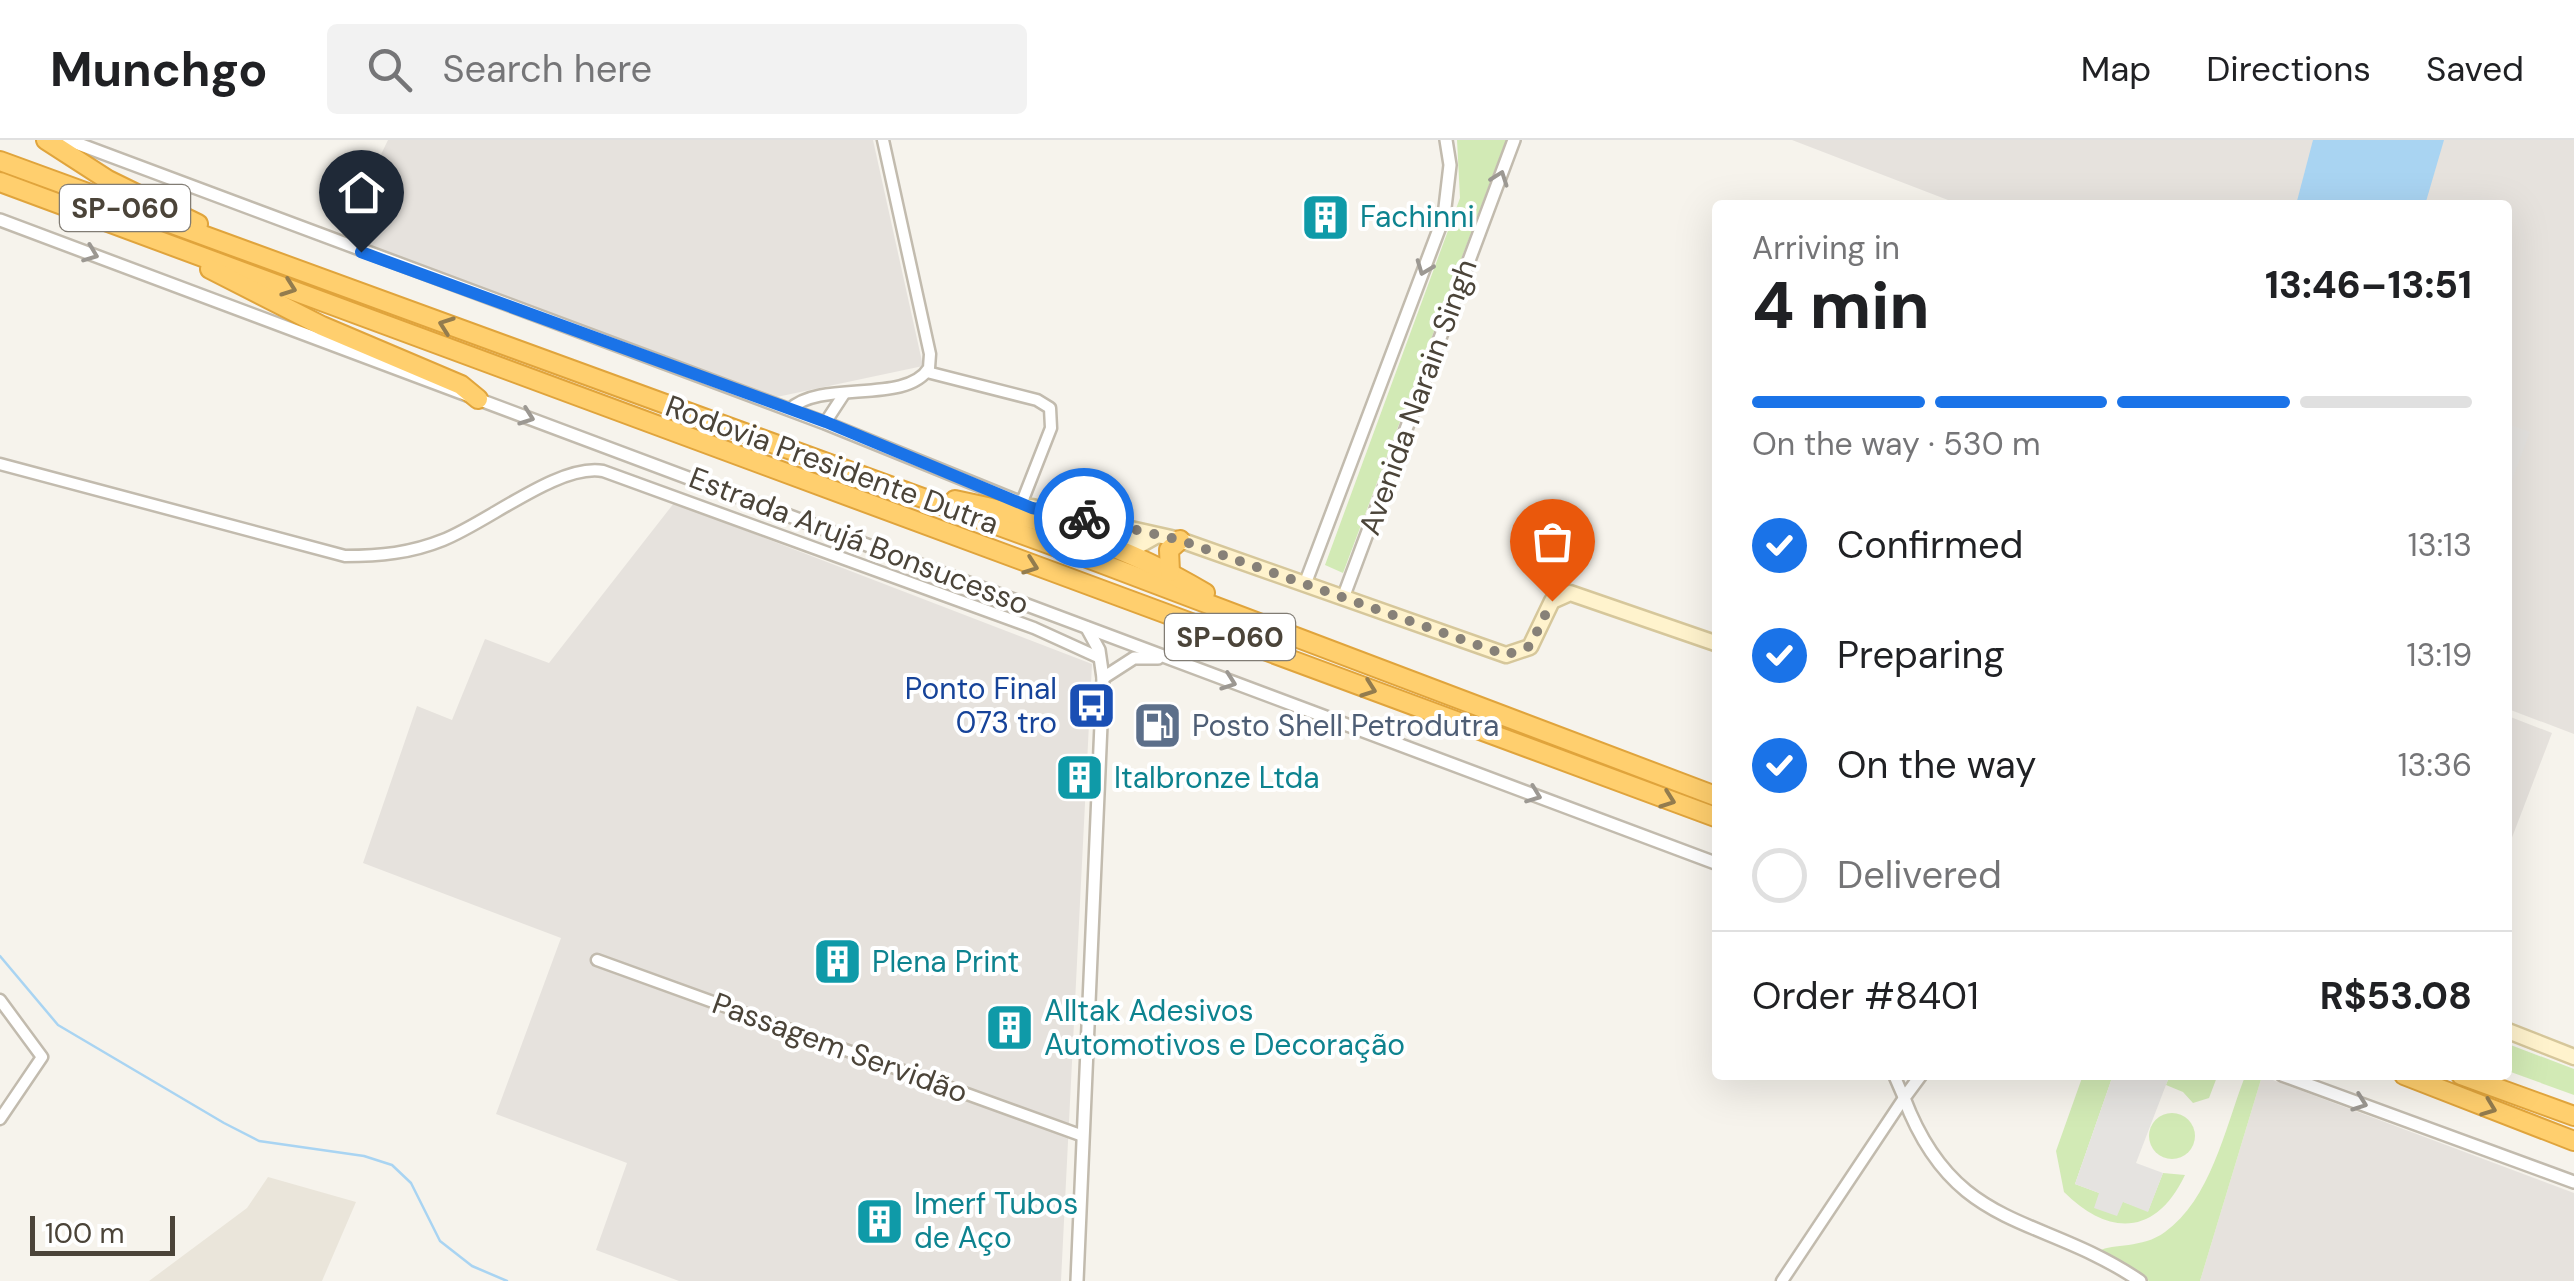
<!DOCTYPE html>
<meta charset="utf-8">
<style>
body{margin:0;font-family:"DM Sans",sans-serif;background:#f2f2f2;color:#202124;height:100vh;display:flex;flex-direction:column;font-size:38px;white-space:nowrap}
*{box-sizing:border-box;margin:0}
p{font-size:32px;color:#757577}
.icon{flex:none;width:55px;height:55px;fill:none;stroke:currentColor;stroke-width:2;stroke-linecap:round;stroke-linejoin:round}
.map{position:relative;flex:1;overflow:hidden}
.drawer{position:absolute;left:1712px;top:60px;width:800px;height:880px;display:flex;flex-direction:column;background:#fff;border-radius:10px;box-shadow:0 10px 40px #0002}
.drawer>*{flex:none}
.scale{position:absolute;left:30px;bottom:25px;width:145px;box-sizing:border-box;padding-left:10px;border:5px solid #4b4439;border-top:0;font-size:28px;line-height:35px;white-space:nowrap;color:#4b4439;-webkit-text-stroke:8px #fff;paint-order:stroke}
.pin{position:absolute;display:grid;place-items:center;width:85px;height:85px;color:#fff;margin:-102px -42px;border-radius:50% 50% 50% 0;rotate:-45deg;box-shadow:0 0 10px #0007}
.pin .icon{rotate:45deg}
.courier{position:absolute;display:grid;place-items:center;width:100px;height:100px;margin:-50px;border:8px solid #1a73e8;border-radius:50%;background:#fff;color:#222;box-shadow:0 2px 12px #0007}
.overview em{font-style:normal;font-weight:800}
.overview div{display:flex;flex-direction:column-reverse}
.overview{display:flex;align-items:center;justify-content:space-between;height:170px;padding:0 40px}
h1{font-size:65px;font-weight:800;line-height:75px}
.bar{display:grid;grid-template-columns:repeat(4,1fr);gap:15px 10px;align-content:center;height:120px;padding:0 40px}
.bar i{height:12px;border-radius:8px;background:#e0e0e0}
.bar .selected{background:#1a73e8}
.bar p{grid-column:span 4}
.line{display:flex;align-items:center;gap:25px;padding:0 40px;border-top:2px solid #e0e0e0}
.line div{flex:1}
ol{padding:0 40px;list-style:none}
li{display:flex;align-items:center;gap:30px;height:110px}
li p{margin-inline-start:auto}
li .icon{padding:10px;border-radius:50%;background:#1a73e8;color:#fff;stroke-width:4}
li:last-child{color:#757577}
li i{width:55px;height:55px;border:5px solid #e0e0e0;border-radius:50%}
header{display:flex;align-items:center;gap:60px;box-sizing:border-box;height:140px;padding:0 50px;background:#fff;border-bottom:2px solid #e0e0e0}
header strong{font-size:48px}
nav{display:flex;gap:55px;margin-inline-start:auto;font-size:35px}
.search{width:700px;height:90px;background:#f2f2f2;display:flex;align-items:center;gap:25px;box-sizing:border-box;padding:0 35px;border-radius:10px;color:#757577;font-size:38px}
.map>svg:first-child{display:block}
</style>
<header>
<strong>Munchgo</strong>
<div class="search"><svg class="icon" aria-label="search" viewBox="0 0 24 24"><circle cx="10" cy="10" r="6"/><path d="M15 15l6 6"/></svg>Search here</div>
<nav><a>Map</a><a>Directions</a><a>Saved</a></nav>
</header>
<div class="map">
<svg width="2574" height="1141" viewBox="0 0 2574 1141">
<rect width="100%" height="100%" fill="#f6f3ec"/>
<!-- residential -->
<polygon fill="#eae5da" points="268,1037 356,1062 322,1141 149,1141 247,1068"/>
<!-- industrial -->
<g fill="#e6e2dd">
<polygon points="388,0 873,0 923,226 772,258 340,99"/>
<polygon points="1792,0 2574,0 2574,594 2508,569 2508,65 1961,65"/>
<polygon points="674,363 1092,524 1061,1141 679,1141 596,1110 627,1023 496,974 561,798 363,723 417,566 452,580 485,499 549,523"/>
<polygon points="2508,576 2552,593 2508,708"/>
<polygon points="2262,936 2574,1053 2574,1141 2200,1141"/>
</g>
<!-- green -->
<g fill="#d2eab5">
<polygon points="1457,0 1506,0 1343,433 1325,425 1460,58"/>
<polygon points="2508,904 2574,929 2574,955 2508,931"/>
<path d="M2083,935H2113L2075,1044L2148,1071L2163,1033L2185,1035C2156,1096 2109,1097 2064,1052L2056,1011Z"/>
<polygon points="2165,935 2217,935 2217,937 2209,958 2193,963 2183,952 2166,945 2169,937"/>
<path d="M2251,935L2262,936L2200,1141H2149L2102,1116L2099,1111C2113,1103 2142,1109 2165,1092C2210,1060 2225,989 2244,939Z"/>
<circle cx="2172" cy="996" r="23"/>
</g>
<!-- parking -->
<g fill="#e5e3e0">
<polygon points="2508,284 2530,292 2508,352"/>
<polygon points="2113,935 2169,937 2136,1023 2163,1033 2148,1072 2123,1062 2117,1076 2094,1068 2099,1053 2075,1044"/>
</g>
<!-- water -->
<polygon fill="#a9d4f2" points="2313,0 2444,0 2425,65 2307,65 2297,61"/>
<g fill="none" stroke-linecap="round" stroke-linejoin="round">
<!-- stream -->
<polyline stroke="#a9d4f2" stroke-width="2.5" points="0,816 58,885 224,983 259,1001 364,1016 392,1025 411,1043 440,1101 472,1126 507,1141"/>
<defs>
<g id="minor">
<polyline points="927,232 1037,260 1050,268 1051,288 1022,362"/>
<path d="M790,269C822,239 906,265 929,228L930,214L883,0"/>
<polyline points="825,283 844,254"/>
<path d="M0,324L345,416C380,416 411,413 443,400C487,383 559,323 603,331L1034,488L1100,518"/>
<polyline points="597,820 1083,996"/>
<polyline points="0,860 42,917 0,979"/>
<polyline points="1782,1141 1904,958 1894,935"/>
</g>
<g id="tertiary">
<polyline points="68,0 825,283 1032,367"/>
<polyline points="0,80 1718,724"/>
<polyline points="1305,444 1444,76 1450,25 1446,0"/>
<polyline points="1343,458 1514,0"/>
<polyline points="1103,538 1134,518 1158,518"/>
<path d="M1921,935L1904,958C1955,1093 2040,1073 2140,1141"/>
<polyline points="2282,935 2574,1042"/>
<polyline points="1077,1141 1103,538 1099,510 1087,488"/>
</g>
<g id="secondary">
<polyline points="1032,367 1180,400 1506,515 1530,507 1552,461 1570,453 1718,504"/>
<polyline points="1079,386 1140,405 1156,396"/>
<polyline points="2508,891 2574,917"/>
</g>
<g id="motorway">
<polyline points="46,0 108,40 198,84"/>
<polyline points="0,21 1087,418 1718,657"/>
<polyline points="0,42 1718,678"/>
<polyline points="210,129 322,186 461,245 478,259"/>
<path d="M955,360C1041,377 1130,408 1205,453"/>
<polyline points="1170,432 1169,410 1180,400"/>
<polyline points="2404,935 2574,1001"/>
<polyline points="2461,935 2574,976"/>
</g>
</defs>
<!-- minor casing -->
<use href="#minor" stroke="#c2bbae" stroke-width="15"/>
<!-- tertiary casing -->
<use href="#tertiary" stroke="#c2bbae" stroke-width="16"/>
<!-- secondary casing -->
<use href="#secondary" stroke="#d6c79b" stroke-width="19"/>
<!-- motorway casing -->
<use href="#motorway" stroke="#e0a43c" stroke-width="22"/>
<!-- minor -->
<use href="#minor" stroke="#fff" stroke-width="10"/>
<!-- tertiary -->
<use href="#tertiary" stroke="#fff" stroke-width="11"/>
<!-- secondary -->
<use href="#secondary" stroke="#fff3cd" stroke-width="14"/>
<!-- motorway -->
<use href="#motorway" stroke="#ffcf6e" stroke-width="18"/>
</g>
<!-- one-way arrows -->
<defs><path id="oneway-chevron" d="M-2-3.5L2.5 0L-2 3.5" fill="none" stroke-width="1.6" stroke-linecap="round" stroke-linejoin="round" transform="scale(2.5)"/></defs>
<g stroke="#9c9892">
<use href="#oneway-chevron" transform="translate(1500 38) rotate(-70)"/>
<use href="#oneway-chevron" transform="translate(91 114) rotate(21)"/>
<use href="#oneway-chevron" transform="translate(1424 128) rotate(111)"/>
<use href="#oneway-chevron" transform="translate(527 277) rotate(20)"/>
<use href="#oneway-chevron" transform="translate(1229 542) rotate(20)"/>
<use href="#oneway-chevron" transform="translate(1534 655) rotate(21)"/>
<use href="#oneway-chevron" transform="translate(2360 963) rotate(20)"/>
</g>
<g stroke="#937c4e">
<use href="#oneway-chevron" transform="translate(289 148) rotate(20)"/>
<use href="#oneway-chevron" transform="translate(446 185) rotate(-160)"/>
<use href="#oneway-chevron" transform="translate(1031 426) rotate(20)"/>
<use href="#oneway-chevron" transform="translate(1369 549) rotate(20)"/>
<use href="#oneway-chevron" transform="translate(1668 660) rotate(20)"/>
<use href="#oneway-chevron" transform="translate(2489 968) rotate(21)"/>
</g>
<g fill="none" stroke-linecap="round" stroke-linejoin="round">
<!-- done -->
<polyline stroke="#878178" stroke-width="10" stroke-dasharray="0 18" points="1084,378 1180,400 1506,515 1530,506 1552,461"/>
<!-- route -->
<polyline stroke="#1a73e8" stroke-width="12" points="361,112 826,282 1032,368 1084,378"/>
</g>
<!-- icons -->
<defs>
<symbol id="building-square" viewBox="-11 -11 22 22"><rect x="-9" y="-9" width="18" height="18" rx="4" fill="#0f9aa8" stroke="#fff"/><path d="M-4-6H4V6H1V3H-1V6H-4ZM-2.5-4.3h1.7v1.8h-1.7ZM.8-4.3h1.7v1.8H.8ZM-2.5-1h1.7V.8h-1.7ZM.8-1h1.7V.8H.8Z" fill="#fff"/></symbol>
<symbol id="bus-square" viewBox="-11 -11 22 22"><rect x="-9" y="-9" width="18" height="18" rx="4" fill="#1a4fb4" stroke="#fff"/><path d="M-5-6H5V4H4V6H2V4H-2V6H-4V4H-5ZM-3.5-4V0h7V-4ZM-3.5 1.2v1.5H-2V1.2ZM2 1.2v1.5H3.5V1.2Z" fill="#fff"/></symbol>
<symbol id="fuel-square" viewBox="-11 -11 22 22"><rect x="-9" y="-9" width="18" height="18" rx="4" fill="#5c6f8a" stroke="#fff"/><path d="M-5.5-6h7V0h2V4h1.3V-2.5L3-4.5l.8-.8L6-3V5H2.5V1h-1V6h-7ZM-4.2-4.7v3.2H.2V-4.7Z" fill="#fff"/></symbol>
</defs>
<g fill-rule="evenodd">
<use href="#building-square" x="1298" y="50" width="55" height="55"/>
<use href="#bus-square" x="1064" y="538" width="55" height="55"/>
<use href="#fuel-square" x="1130" y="558" width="55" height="55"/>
<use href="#building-square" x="1052" y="610" width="55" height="55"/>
<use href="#building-square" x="810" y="794" width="55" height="55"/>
<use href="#building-square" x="982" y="860" width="55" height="55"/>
<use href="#building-square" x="852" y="1054" width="55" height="55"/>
</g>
<g text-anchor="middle" stroke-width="8" stroke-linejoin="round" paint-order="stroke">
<!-- shield labels -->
<g fill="#fff" stroke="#817c74" stroke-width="2.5">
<rect x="60" y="45" width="130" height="46" rx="8"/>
<rect x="1165" y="474" width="130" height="46" rx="8"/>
</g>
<g font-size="28" font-weight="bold" fill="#4b4439">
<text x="125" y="78">SP-060</text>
<text x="1230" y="507">SP-060</text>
</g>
<!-- culture labels -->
<g font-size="30" fill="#0d838f" stroke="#fff" text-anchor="start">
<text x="1360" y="87">Fachinni</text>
<text x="1114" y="648">Italbronze Ltda</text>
<text x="872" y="832">Plena Print</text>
<text x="1044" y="881">Alltak Adesivos<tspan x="1044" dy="34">Automotivos e Decoração</tspan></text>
<text x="914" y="1074">Imerf Tubos<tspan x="914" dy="34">de Aço</tspan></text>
</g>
<!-- street labels -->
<g font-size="30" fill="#4b4439" stroke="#fff">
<text transform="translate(1418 257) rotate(-70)" y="10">Avenida Narain Singh</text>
<text transform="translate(832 325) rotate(20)" y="10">Rodovia Presidente Dutra</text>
<text transform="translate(859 401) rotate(21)" y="10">Estrada Arujá Bonsucesso</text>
<text transform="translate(840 908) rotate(20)" y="10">Passagem Servidão</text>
</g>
<!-- transit labels -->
<g font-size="30" fill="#164399" stroke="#fff" text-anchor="end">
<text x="1057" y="559">Ponto Final<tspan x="1057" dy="34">073 tro</tspan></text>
</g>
<!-- service labels -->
<g font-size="30" fill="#4e5e75" stroke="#fff" text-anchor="start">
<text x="1192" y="596">Posto Shell Petrodutra</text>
</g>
</g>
</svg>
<div class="scale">100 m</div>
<div class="pin" style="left:1552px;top:461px;background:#ea580c"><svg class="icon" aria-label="bag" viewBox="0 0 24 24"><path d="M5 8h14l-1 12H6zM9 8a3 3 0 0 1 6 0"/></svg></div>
<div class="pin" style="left:361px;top:112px;background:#1f2937"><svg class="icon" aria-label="home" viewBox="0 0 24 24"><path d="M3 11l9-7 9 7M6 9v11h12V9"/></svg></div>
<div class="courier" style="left:1084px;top:378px"><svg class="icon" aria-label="bike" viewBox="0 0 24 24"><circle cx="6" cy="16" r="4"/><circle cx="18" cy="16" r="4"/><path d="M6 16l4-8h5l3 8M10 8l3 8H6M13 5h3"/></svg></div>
<section class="drawer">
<div class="overview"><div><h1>4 min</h1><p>Arriving in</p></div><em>13:46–13:51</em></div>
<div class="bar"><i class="selected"></i><i class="selected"></i><i class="selected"></i><i></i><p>On the way · 530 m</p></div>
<ol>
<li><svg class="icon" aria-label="check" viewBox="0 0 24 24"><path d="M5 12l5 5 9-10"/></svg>Confirmed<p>13:13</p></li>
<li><svg class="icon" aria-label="check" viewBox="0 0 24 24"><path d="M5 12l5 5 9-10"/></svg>Preparing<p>13:19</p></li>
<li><svg class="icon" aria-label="check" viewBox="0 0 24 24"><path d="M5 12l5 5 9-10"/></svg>On the way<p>13:36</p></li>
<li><i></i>Delivered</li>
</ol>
<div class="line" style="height:130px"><div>Order #8401</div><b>R$53.08</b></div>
</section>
</div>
